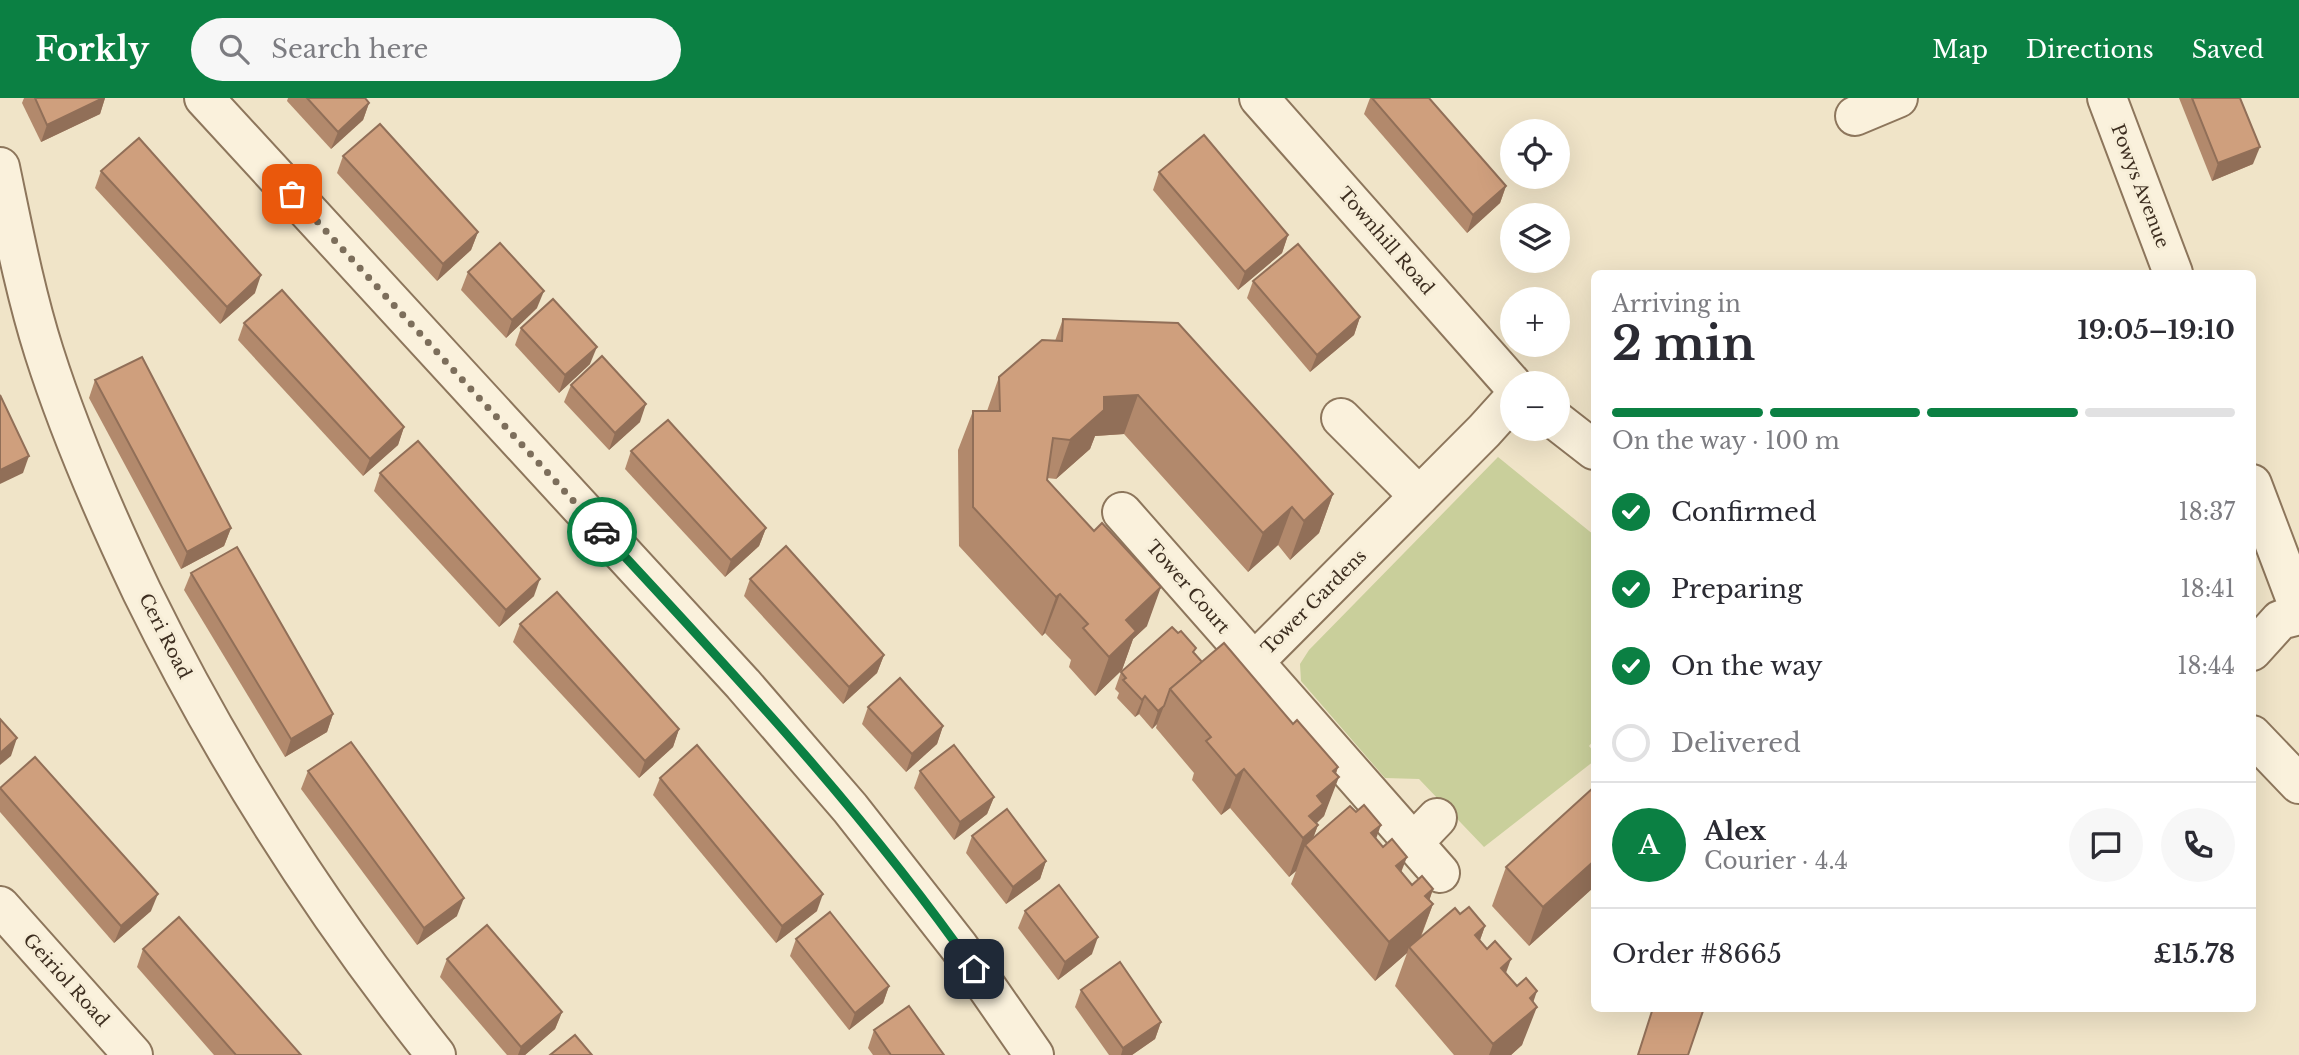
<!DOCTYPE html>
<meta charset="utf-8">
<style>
body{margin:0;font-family:"Libre Baskerville",serif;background:#f7f7f7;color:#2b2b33;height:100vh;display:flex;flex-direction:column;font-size:26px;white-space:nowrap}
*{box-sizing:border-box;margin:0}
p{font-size:23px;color:#7c7c81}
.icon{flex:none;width:38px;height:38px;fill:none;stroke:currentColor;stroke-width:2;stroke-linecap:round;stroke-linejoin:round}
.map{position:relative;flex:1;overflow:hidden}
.sheet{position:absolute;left:1591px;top:172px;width:665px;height:742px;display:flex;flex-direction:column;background:#fff;border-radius:10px;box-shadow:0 7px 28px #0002}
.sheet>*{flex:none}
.fabs{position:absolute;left:1500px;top:21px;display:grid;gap:14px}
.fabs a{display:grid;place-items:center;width:70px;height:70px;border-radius:50%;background:#fff;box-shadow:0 7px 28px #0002;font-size:35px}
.pin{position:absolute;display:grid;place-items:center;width:60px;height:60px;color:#fff;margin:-30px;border-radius:14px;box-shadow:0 4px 10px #0006}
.courier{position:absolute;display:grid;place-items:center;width:70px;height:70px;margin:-35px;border:5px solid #0b8043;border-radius:50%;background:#fff;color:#222;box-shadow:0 2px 9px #0007}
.headline em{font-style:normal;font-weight:700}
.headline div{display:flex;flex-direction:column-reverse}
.headline{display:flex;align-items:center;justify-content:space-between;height:119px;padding:0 21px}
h1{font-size:46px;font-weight:700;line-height:52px}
.bar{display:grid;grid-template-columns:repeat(4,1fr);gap:10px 7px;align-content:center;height:84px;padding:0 21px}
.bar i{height:9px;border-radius:5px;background:#e1e1e2}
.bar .selected{background:#0b8043}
.bar p{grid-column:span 4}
.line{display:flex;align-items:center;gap:18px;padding:0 21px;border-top:2px solid #e1e1e2}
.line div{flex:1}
.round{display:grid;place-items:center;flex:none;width:74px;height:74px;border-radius:37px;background:#f7f7f7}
ol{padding:0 21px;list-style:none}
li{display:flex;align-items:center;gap:21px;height:77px}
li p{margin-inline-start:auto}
li .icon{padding:7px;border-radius:50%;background:#0b8043;color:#fff;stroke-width:4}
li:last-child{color:#7c7c81}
li i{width:38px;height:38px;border:4px solid #e1e1e2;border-radius:50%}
header{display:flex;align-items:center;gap:42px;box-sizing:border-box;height:98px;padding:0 35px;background:#0b8043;color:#fff}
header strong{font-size:33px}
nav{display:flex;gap:38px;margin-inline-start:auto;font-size:24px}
.search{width:490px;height:63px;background:#f7f7f7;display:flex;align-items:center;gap:18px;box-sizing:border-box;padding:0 24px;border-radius:38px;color:#7c7c81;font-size:26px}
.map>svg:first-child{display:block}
</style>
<header>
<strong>Forkly</strong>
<div class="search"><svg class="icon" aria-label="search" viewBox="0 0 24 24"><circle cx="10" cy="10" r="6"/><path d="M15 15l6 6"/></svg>Search here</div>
<nav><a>Map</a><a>Directions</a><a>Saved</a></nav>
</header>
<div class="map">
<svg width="2299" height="957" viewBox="0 0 2299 957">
<rect width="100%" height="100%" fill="#f0e4c8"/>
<!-- green -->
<polygon fill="#c9cf9b" points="1498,359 1594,437 1594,642 1589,648 1594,654 1594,663 1484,749 1419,681 1385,680 1301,583 1300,566 1309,552"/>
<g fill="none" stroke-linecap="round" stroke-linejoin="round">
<defs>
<g id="minor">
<polyline points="204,0 743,586 850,710 959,849 1034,957"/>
<polyline points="1259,0 1512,286"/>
<polyline points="2107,0 2173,175"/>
<polyline points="1855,18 1898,0"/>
<path d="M0,69C13,131 25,194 44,254C70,336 105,416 142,494C223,659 321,813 436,957"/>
<polyline points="1341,320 1419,398"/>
<polyline points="1558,324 1594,352"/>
<polyline points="2252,386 2299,510"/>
<polyline points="1122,414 1440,775"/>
<polyline points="2252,553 2280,522 2299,517"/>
<polyline points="1254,564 1484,333 1512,302"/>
<polyline points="2252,637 2299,686"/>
<polyline points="1413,745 1437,720"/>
<polyline points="0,808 133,957"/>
</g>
</defs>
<!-- minor casing -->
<use href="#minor" stroke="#8d765c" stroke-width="42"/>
<!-- minor -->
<use href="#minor" stroke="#faf1dc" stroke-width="38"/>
</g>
<!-- wall -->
<g fill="#b2896c">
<polygon points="24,0 105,0 100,16 41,44 22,5"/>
<polygon points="288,0 365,0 369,5 363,22 331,51 287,3"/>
<polygon points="1370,0 1429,0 1506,88 1500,105 1467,135 1364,16"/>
<polygon points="2179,0 2240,0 2253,66 2212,83"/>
<polygon points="343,58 478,134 471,152 437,183 337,75"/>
<polygon points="101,73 255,195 220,226 95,90"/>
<polygon points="1159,74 1288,137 1282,155 1238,192 1153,92"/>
<polygon points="468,174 537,210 506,240 461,192"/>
<polygon points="1253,183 1360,219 1354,237 1310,274 1247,200"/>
<polygon points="1063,221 1333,396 1319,435 1290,462 1278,447 1248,474 1124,336 1095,338 1090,351 1056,381 1047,380 1047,382 1147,528 1133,541 1122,572 1095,598 1069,569 1071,562 1045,535 1042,538 959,448 958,352 973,313 987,313 999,279 1055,243"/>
<polygon points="244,225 404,329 398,347 363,378 238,242"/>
<polygon points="521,230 590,266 559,295 515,247"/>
<polygon points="95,282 231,430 224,448 181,471 89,300"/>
<polygon points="571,287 640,324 609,352 564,304"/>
<polygon points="631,353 766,430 759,448 725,479 625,371"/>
<polygon points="380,375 534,498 499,529 374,393"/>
<polygon points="191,475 333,616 327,634 285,659 184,492"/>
<polygon points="750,481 884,557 877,575 843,606 744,498"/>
<polygon points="520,526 679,631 673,649 639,680 513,544"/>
<polygon points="1195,555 1202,564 1293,626 1338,669 1324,718 1316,725 1318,727 1313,740 1376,740 1412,787 1433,791 1429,803 1433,806 1421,839 1460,816 1485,828 1480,842 1517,888 1533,904 1522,947 1511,957 1454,957 1395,888 1407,855 1375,883 1291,786 1296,773 1289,779 1230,710 1221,717 1192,682 1194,675 1156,630 1157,626 1152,631 1139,616 1135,619 1117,600 1119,595 1115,591 1121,574"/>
<polygon points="868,609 943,628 937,646 906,674 862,626"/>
<polygon points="308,673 457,818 417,847 301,691"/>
<polygon points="920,673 994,699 987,716 954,742 914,690"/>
<polygon points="660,680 817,813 776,845 653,697"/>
<polygon points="1594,689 1594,789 1529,848 1492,808 1506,769"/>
<polygon points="0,690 151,813 114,845 0,714"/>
<polygon points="972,738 1046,763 1040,781 1006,806 966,755"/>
<polygon points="1025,813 1092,856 1058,882 1018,830"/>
<polygon points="796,841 889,888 883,905 849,932 790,858"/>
<polygon points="143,851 301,957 214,957 137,869"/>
<polygon points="447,861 562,914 555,931 525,957 507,957 440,879"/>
<polygon points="1081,892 1161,924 1155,941 1132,957 1109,957 1075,909"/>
<polygon points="874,932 944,957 873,957 868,950"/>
</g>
<!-- shaded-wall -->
<g fill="#916f58">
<polygon points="103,0 105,0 100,16 41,44 47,27"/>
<polygon points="369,5 363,22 331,51 338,34"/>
<polygon points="2260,49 2253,66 2212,83 2218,65"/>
<polygon points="1506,88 1500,105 1467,135 1473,117"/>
<polygon points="478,134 471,152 437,183 443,166"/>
<polygon points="1288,137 1282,155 1238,192 1245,174"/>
<polygon points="261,177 255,195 220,226 227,209"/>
<polygon points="544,193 537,210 506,240 512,222"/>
<polygon points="1360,219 1354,237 1310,274 1317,257"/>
<polygon points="597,249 590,266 559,295 565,277"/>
<polygon points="1138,297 1124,336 1095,338 1090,351 1056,381 1070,342 1104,299"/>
<polygon points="646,306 640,324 609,352 615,335"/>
<polygon points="404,329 398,347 363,378 370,361"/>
<polygon points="29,358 23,375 0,386 0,372"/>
<polygon points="1333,396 1319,435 1290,462 1304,423"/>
<polygon points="1292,409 1278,447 1248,474 1263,435"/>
<polygon points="231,430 224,448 181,471 187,454"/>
<polygon points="766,430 759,448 725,479 731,462"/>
<polygon points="540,481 534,498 499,529 506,512"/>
<polygon points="1161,489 1147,528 1133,541 1122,572 1095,598 1109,559 1126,522"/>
<polygon points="1060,496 1045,535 1042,538 1056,499"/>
<polygon points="884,557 877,575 843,606 849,589"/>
<polygon points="1145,598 1139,616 1135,619 1142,602"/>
<polygon points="1164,608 1157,626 1152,631 1158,613"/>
<polygon points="333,616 327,634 285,659 291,641"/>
<polygon points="943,628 937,646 906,674 912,656"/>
<polygon points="679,631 673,649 639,680 645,663"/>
<polygon points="17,640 11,658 0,667 0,655"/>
<polygon points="1338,669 1332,685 1339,679 1324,718 1316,726 1318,727 1309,751 1306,748 1305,748 1296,773 1289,779 1303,740 1302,738 1317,698 1333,673"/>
<polygon points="1244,671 1230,710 1221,717 1236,678"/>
<polygon points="994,699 987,716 954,742 960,724"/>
<polygon points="1381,727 1367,766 1371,735"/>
<polygon points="1407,759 1392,798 1396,768"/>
<polygon points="1046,763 1040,781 1006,806 1013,789"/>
<polygon points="1594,763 1594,789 1529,848 1543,809"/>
<polygon points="1433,791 1426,812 1433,806 1418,845 1409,849 1407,855 1375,883 1389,844 1425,798"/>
<polygon points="158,796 151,813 114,845 121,828"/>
<polygon points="823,796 817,813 776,845 782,828"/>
<polygon points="464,800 457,818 417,847 424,830"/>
<polygon points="1485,828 1471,867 1475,837"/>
<polygon points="1098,839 1092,856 1058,882 1065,864"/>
<polygon points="1511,861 1497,900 1501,870"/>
<polygon points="889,888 883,905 849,932 855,915"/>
<polygon points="1537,893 1530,914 1537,909 1522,947 1511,957 1489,957 1493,946 1530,900"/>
<polygon points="562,914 555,931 525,957 518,957 521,949"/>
<polygon points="1161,924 1155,941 1132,957 1121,957 1123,950"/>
</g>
<!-- building -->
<g fill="#cf9f7d" stroke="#916f58" stroke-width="2">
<polygon points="35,0 103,0 47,27"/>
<polygon points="307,0 365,0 369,5 338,34"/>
<polygon points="1372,0 1429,0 1506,88 1473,117"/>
<polygon points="2192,0 2240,0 2260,49 2218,65"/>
<polygon points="380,26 478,134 443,166 343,58"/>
<polygon points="1204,37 1288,137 1245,174 1159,74"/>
<polygon points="139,40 261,177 227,209 101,73"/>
<polygon points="500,145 544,193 512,222 468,174"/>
<polygon points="1298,146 1360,219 1317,257 1253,183"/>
<polygon points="282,192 404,329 370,361 244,225"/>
<polygon points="553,201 597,249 565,277 521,230"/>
<polygon points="1063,221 1178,225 1333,396 1304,423 1292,409 1263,435 1138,297 1104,299 1104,312 1070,342 1053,340 1047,382 1094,433 1102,425 1161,489 1126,522 1136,533 1109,559 1083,530 1088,526 1060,496 1056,499 973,409 973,313 1000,313 999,279 1042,242 1062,243"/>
<polygon points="602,258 646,306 615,335 571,287"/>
<polygon points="142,259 231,430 187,454 95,282"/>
<polygon points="0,297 29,358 0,372"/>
<polygon points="668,322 766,430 731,462 631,353"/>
<polygon points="418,343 540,481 506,512 380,375"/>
<polygon points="786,448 884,557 849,589 750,481"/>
<polygon points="237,449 333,616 291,641 191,475"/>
<polygon points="557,494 679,631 645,663 520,526"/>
<polygon points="1172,529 1178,535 1181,533 1196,550 1193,554 1202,564 1170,591 1164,608 1158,613 1145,598 1142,602 1123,582 1126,580 1121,574"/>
<polygon points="1224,545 1293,626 1297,622 1338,669 1333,673 1339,679 1317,698 1323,706 1309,718 1318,727 1303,740 1244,671 1236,678 1206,643 1211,639 1170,591"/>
<polygon points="900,580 943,628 912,656 868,609"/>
<polygon points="0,621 17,640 0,655"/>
<polygon points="351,644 464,800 424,830 308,673"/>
<polygon points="697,647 823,796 782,828 660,680"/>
<polygon points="954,647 994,699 960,724 920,673"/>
<polygon points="35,659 158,796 121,828 0,690"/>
<polygon points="1594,689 1594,763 1543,809 1506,769"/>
<polygon points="1364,707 1381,727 1371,735 1383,749 1392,741 1407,759 1396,768 1412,787 1422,778 1433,791 1425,798 1433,806 1389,844 1305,747 1350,708 1356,714"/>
<polygon points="1007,711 1046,763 1013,789 972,738"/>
<polygon points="1059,787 1098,839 1065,864 1025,813"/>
<polygon points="1469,809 1485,828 1475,837 1487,851 1495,843 1511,861 1501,870 1517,888 1526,880 1537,893 1530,900 1537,909 1493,946 1409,849 1455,810 1460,816"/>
<polygon points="830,814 889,888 855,915 796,841"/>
<polygon points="179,819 301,957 236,957 143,851"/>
<polygon points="487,827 562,914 521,949 447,861"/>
<polygon points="1120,864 1161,924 1123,950 1081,892"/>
<polygon points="909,908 944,957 891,957 874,932"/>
<polygon points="1653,910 1704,910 1688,957 1638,957"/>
<polygon points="575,937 592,957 550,957"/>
</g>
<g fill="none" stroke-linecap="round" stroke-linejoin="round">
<!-- done -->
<polyline stroke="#7c6e5b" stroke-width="7" stroke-dasharray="0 12.6" points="292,96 602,434"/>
<!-- route -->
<path stroke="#0b8043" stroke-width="9" d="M602,434C732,574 864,714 974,871"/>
</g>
<g text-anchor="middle" stroke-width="6" stroke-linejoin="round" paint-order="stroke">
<!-- street labels -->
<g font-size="18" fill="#3d2e20" stroke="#f7eed8">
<text transform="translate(2140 88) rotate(69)" y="6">Powys Avenue</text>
<text transform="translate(1386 143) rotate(49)" y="6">Townhill Road</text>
<text transform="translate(1188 489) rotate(49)" y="6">Tower Court</text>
<text transform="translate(1314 504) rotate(-45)" y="6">Tower Gardens</text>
<text transform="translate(165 538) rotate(63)" y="6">Ceri Road</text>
<text transform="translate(66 882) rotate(48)" y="6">Geiriol Road</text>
</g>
</g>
</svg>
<div class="fabs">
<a><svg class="icon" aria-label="locate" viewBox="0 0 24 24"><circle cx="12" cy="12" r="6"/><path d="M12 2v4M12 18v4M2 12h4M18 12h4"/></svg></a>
<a><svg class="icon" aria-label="layers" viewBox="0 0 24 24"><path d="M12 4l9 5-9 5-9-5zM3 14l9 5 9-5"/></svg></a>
<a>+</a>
<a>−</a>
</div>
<div class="pin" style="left:292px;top:96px;background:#ea580c"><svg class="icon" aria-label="bag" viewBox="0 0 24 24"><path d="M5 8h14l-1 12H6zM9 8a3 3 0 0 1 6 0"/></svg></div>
<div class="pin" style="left:974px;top:871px;background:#1f2937"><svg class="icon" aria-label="home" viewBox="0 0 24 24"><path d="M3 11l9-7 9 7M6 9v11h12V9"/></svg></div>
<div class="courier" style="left:602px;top:434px"><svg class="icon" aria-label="car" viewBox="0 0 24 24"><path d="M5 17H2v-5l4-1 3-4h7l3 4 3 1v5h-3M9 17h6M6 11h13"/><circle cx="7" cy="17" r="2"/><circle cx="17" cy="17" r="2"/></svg></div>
<section class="sheet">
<div class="headline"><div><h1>2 min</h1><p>Arriving in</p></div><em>19:05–19:10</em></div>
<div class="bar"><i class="selected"></i><i class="selected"></i><i class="selected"></i><i></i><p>On the way · 100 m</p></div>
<ol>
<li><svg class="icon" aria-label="check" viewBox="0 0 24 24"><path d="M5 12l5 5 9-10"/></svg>Confirmed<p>18:37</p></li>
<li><svg class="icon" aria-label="check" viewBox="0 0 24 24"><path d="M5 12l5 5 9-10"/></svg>Preparing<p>18:41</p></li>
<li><svg class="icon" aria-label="check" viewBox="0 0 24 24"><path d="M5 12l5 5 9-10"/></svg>On the way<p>18:44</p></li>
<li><i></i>Delivered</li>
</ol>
<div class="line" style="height:126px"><b class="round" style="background:#0b8043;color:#fff">A</b><div><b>Alex</b><p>Courier · 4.4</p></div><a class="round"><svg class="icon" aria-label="chat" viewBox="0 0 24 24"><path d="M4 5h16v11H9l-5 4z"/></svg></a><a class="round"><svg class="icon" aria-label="phone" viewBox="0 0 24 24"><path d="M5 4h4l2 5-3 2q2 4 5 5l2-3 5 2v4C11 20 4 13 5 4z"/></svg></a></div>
<div class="line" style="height:91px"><div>Order #8665</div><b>£15.78</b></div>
</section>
</div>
